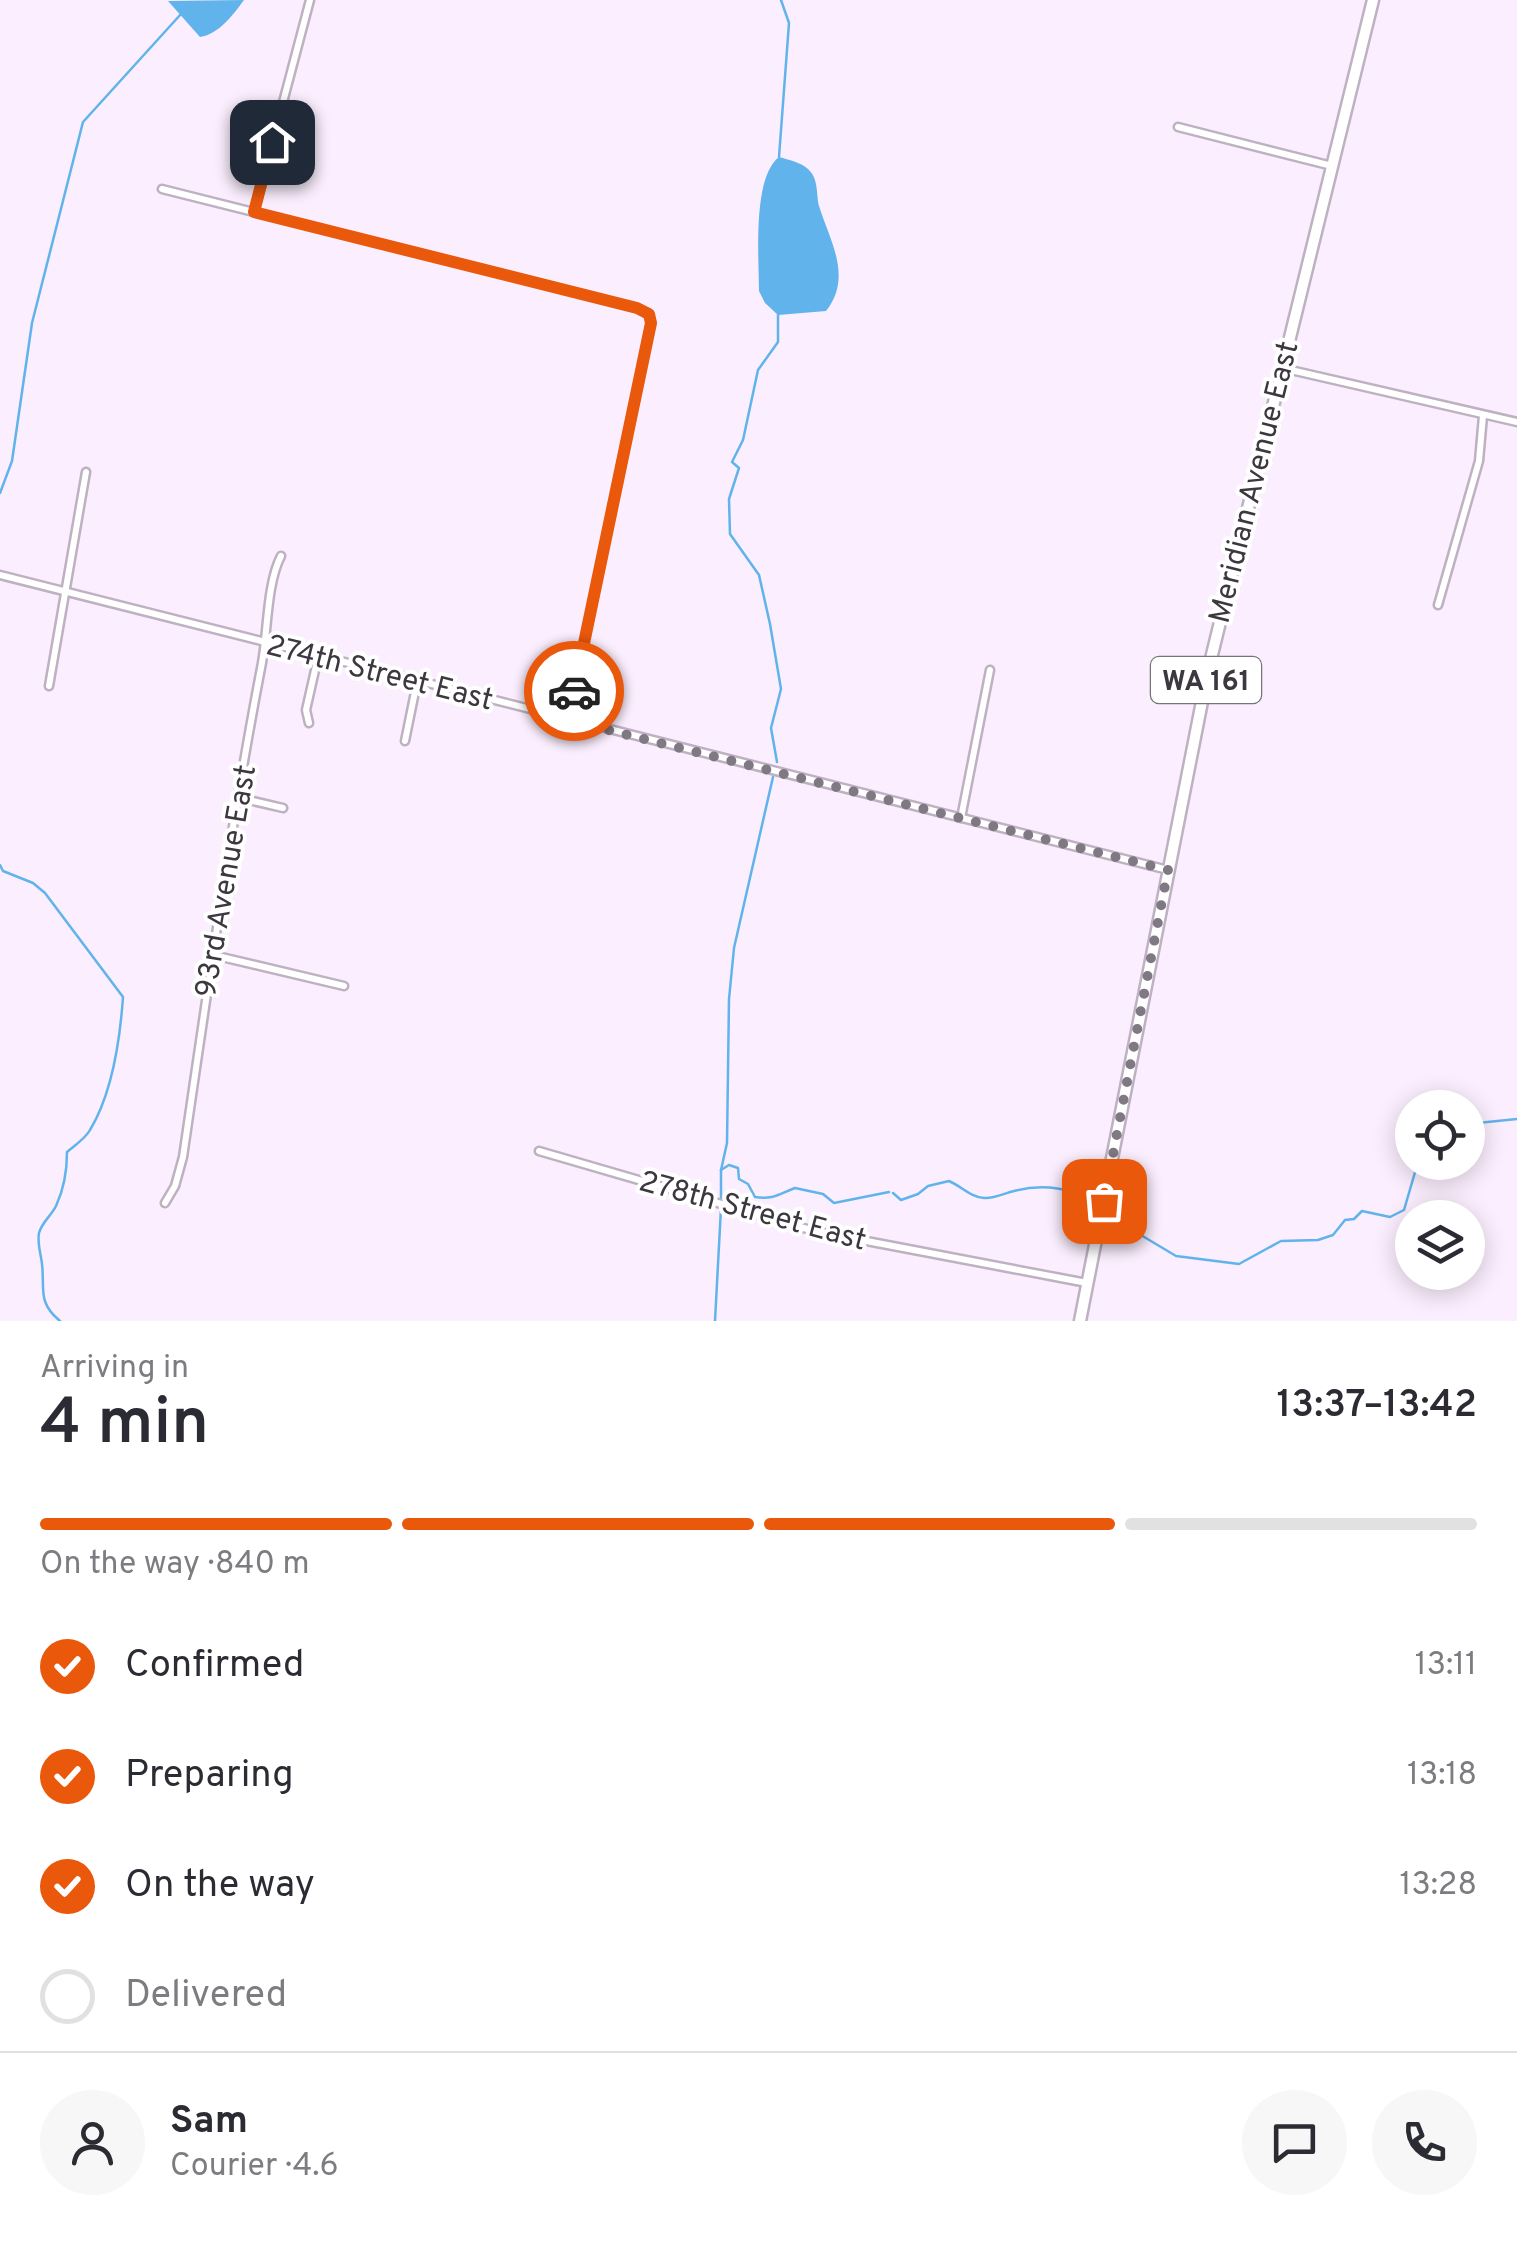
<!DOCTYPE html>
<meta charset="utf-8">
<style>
body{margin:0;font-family:Overpass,sans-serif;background:#f7f7f7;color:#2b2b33;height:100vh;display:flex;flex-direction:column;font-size:38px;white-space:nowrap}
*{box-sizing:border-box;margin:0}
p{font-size:32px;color:#7c7c81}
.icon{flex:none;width:55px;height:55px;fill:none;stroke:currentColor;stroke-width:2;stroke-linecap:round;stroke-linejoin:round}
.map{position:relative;height:1321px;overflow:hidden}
.details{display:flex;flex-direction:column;background:#fff;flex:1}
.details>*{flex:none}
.buttons{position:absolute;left:1395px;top:1090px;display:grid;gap:20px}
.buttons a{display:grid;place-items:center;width:90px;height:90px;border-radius:50%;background:#fff;box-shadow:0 5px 25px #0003;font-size:50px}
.pin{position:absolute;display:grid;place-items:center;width:85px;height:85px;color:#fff;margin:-42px;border-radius:20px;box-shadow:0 5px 15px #0006}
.courier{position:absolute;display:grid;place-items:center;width:100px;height:100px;margin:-50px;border:8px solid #ea580c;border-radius:50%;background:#fff;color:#222;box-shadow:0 2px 12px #0007}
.overview em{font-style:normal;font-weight:600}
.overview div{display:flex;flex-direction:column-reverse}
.overview{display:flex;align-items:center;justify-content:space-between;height:170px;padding:0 40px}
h1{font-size:65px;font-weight:600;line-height:75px}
.bar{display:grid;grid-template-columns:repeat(4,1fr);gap:15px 10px;align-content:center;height:120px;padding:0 40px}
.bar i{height:12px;border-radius:8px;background:#e1e1e2}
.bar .selected{background:#ea580c}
.bar p{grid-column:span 4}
.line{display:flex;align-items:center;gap:25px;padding:0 40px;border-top:2px solid #e1e1e2}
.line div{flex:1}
.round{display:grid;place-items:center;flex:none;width:105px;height:105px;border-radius:52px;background:#f7f7f7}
ol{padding:0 40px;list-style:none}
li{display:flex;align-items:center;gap:30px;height:110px}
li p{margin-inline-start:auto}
li .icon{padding:10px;border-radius:50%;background:#ea580c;color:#fff;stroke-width:4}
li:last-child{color:#7c7c81}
li i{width:55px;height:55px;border:5px solid #e1e1e2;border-radius:50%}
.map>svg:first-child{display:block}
</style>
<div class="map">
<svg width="1517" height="1321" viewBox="0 0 1517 1321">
<rect width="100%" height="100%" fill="#fbeefe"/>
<!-- water -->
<g fill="#61b3eb">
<path d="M244,0C233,15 219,34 200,37L168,1Z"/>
<path d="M779,157C789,160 800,162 808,169C819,179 816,194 819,206C830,241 853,277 826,311L778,315L765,303L759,291C759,258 752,178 779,157Z"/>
</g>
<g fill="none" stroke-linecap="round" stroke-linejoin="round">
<!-- stream -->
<g stroke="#61b3eb" stroke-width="2.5">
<polyline points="779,157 789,23 781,0"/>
<polyline points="0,493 12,461 32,323 83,122 181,14"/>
<polyline points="777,762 771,728 781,689 770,624 759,575 730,534 729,499 739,468 732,462 743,440 758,370 778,342 778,315"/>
<path d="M0,865L3,871L33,883L45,893L123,997C120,1040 113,1092 90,1130C85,1139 75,1145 67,1152C67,1170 63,1191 56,1206C51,1216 42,1222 39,1233C37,1244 41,1254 42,1264C45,1289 37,1302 60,1321"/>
<polyline points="1468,1124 1517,1119"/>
<path d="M721,1170L729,1165L738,1168L739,1179L748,1184L755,1197C773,1200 779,1194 795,1188L823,1194L834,1203L889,1192"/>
<path d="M893,1193L901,1200L918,1194L928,1186L949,1181C961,1186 970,1197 984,1198C994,1199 1005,1193 1014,1191C1041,1184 1076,1186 1095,1207"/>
<polyline points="721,1200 721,1170 727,1143 729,999 734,948 773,777"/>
<polyline points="1109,1216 1176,1256 1239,1264 1281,1241 1318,1240 1333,1235 1345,1220 1354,1219 1362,1211 1390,1217 1404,1210 1418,1162"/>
<polyline points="715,1321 721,1208"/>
</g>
<defs>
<g id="street">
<polyline points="1178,127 1332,166"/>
<polyline points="162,189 637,308 649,315 651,323 568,720"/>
<polyline points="254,212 310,0"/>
<polyline points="1282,368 1517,422"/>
<polyline points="0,575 1168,870"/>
<polyline points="1438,605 1479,461 1483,416"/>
<polyline points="49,686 86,472"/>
<polyline points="309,723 306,710 318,657"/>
<polyline points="405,741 417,682"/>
<polyline points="240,798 283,808"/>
<polyline points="961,818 990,670"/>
<polyline points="213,955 344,986"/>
<polyline points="539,1151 814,1231 1087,1283"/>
<path d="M165,1203L175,1186L183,1157C207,994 230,830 261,668C268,635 266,585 281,556"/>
</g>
<polyline id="primary" points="1080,1321 1208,671 1373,0"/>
</defs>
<!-- street casing -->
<use href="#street" stroke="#beb1c1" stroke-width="11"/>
<!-- primary casing -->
<use href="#primary" stroke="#beb1c1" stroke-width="15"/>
<!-- street -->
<use href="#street" stroke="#fff" stroke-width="6"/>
<!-- primary -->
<use href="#primary" stroke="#fff" stroke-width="10"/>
</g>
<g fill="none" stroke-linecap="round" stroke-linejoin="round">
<!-- done -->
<polyline stroke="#807882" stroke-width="10" stroke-dasharray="0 18" points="574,691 568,720 1168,870 1104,1201"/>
<!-- route -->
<polyline stroke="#ea580c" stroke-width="12" points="272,142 254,212 637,308 649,314 651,323 574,691"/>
</g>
<g text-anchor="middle" stroke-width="8" stroke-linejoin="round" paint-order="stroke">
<!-- shield labels -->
<rect fill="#fff" stroke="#777479" stroke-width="2.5" x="1151" y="657" width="110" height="46" rx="8"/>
<g font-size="28" font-weight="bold" fill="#3d383f">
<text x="1206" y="690">WA 161</text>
</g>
<!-- street labels -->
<g font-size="30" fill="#3d383f" stroke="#fff">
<text transform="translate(1253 482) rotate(-76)" y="10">Meridian Avenue East</text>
<text transform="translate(380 672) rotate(14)" y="10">274th Street East</text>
<text transform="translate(225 881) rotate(-80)" y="10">93rd Avenue East</text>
<text transform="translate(753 1210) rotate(15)" y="10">278th Street East</text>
</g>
</g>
</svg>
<div class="buttons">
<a><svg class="icon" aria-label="locate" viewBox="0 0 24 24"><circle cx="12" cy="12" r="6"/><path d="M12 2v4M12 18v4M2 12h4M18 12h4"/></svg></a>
<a><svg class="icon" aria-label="layers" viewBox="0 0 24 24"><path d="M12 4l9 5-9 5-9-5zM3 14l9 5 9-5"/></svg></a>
</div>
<div class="pin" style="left:1104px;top:1201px;background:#ea580c"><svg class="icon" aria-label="bag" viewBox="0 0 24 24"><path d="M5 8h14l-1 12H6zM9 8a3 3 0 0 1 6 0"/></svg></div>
<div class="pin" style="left:272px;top:142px;background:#1f2937"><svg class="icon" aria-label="home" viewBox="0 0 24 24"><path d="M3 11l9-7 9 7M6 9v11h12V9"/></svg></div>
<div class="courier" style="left:574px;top:691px"><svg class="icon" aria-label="car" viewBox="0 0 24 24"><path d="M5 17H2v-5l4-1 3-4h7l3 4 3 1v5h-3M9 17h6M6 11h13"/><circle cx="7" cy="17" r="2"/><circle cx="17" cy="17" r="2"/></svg></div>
</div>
<section class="details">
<div class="overview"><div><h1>4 min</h1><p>Arriving in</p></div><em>13:37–13:42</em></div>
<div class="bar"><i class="selected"></i><i class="selected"></i><i class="selected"></i><i></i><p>On the way · 840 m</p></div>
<ol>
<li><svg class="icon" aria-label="check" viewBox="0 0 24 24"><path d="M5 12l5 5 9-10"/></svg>Confirmed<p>13:11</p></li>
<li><svg class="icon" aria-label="check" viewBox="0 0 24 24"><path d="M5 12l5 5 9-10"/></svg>Preparing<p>13:18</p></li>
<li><svg class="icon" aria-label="check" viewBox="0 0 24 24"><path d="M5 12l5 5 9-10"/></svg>On the way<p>13:28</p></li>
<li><i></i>Delivered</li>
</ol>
<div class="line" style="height:180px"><a class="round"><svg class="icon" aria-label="person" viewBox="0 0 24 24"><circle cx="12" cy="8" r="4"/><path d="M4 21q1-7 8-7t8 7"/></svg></a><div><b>Sam</b><p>Courier · 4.6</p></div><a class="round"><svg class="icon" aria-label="chat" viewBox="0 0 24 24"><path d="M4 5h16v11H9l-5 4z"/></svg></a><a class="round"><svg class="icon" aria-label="phone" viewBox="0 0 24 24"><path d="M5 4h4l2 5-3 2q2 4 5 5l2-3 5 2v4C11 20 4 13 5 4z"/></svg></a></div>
</section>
